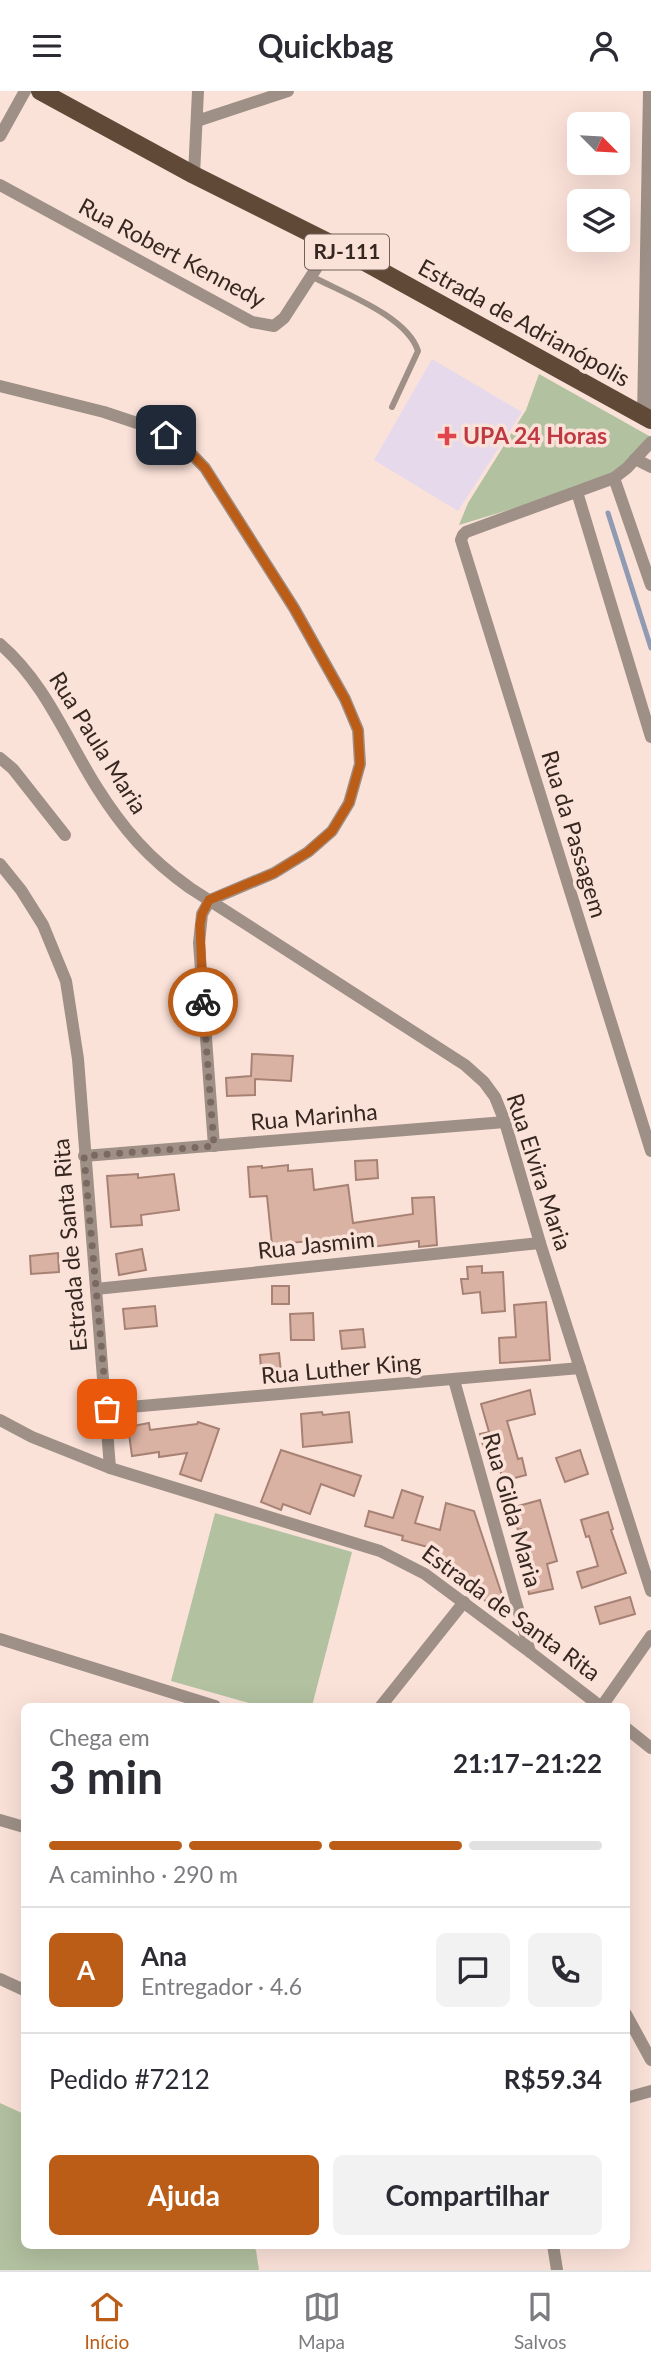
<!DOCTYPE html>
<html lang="pt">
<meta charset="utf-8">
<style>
body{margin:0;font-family:Lato,sans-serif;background:#f2f2f3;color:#2b2b33;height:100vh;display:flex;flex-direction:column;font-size:26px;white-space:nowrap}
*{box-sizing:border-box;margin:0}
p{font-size:23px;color:#7c7c81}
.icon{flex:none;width:38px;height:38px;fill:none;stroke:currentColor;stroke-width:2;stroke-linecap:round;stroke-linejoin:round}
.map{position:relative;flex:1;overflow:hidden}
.details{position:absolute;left:21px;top:1612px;width:609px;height:546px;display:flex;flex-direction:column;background:#fff;border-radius:10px;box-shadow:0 7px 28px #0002}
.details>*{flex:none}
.needle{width:46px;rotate:114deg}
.tools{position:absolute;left:567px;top:21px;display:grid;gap:14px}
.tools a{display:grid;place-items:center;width:63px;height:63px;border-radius:10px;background:#fff;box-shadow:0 7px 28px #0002;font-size:35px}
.pin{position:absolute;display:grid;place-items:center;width:60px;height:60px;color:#fff;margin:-30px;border-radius:14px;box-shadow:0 4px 10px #0006}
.courier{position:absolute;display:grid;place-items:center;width:70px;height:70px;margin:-35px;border:5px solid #bc5d17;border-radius:50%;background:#fff;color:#222;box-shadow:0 2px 9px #0007}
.headline em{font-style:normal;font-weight:700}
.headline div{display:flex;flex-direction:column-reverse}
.headline{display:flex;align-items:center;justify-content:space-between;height:119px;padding:0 28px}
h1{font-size:46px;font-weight:700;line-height:52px}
.bar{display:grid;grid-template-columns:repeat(4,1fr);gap:10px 7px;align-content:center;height:84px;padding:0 28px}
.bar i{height:9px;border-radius:5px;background:#e1e1e2}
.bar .current{background:#bc5d17}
.bar p{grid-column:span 4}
.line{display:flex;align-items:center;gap:18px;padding:0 28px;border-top:2px solid #e1e1e2}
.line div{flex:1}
.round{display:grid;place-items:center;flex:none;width:74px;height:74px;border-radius:10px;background:#f2f2f3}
.action{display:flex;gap:14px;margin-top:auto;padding:14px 28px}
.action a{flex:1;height:80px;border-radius:10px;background:#bc5d17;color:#fff;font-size:28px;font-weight:700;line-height:80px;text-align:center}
.action a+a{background:#f2f2f3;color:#2b2b33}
header{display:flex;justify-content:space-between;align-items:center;height:91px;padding:0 28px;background:#fff;font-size:32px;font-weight:700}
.tab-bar{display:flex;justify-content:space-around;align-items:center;height:98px;border-top:2px solid #e1e1e2;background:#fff;font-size:19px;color:#7c7c81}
.tab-bar a{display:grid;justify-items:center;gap:4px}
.tab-bar .current{color:#bc5d17}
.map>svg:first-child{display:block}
</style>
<header><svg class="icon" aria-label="menu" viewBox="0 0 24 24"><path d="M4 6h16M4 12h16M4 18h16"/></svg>Quickbag<svg class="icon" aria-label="person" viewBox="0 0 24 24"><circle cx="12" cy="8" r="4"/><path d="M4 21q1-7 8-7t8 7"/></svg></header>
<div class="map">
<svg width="651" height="2179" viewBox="0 0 651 2179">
<rect width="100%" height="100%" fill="#fbe2d9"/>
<!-- medical -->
<polygon fill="#e6d9ec" points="432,268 522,321 458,420 374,369"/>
<!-- green -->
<g fill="#b2c1a0">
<polygon points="539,283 651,346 614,387 459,434 468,412 526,319"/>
<polygon points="215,1422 352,1461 312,1615 260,1615 171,1590"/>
<polygon points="0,2012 24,2023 24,2154 249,2154 256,2159 259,2179 0,2179"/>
</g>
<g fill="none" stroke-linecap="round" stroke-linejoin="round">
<!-- stream -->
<polyline stroke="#909ab2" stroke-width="5" points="608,422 651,557"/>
</g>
<!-- building -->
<g fill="#d9b2a3" stroke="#a78274" stroke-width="2">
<polygon points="252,963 293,965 291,990 255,988 255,1004 227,1005 226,987 251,985"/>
<polygon points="377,1069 378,1087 356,1089 355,1070"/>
<polygon points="288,1074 288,1080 312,1078 314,1099 348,1094 353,1132 413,1123 412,1107 434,1106 437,1154 419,1156 419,1150 355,1158 354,1148 310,1154 309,1150 272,1154 267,1105 250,1106 248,1076 262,1075 262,1077"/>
<polygon points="138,1083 138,1087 174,1083 179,1119 141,1124 142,1134 111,1136 107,1085"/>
<polygon points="142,1158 146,1179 119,1184 116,1163"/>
<polygon points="58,1162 59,1181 31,1183 30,1165"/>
<polygon points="482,1175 482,1182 503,1181 505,1220 482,1222 480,1201 463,1203 461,1188 468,1188 467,1176"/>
<rect x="272" y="1195" width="17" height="18"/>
<polygon points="546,1211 550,1269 500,1272 499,1247 516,1246 514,1214"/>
<polygon points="155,1215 157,1235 125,1238 123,1218"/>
<polygon points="313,1222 314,1249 291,1249 290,1223"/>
<polygon points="363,1238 365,1256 342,1258 340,1240"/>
<polygon points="279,1262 282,1290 262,1293 260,1264"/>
<polygon points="530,1299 535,1323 507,1330 518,1368 522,1367 526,1384 503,1390 494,1356 484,1358 480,1343 489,1341 481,1313"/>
<polygon points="322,1321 323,1324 349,1321 352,1351 303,1356 301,1323"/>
<polygon points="198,1331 219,1338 201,1390 180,1383 187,1362 159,1366 159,1361 132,1365 128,1336 149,1332 150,1339 197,1333"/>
<polygon points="281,1359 361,1385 354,1405 321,1393 310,1423 283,1413 281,1419 261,1411"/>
<polygon points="580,1359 588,1383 565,1391 556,1367"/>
<polygon points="402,1399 423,1406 415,1432 440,1439 446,1412 474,1420 503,1507 488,1512 433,1468 435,1458 402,1449 403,1445 365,1435 369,1420 393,1427"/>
<polygon points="540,1409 557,1470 547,1473 553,1498 529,1503 525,1482 532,1481 521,1438 518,1439 511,1417"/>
<polygon points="608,1421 613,1438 611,1439 626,1482 582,1497 577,1481 598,1475 589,1445 586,1446 581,1429"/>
<polygon points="630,1506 635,1523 600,1533 595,1516"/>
</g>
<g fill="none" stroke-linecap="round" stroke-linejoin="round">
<!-- service -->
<path stroke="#9e9086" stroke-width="6" d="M311,185C343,202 407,225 418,260L392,316"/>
<!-- minor -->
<g stroke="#9e9086" stroke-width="12">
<polyline points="197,30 288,0"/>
<polyline points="0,45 25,0"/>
<polyline points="194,84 198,0"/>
<polyline points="0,94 252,231 274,235 284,227 332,153"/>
<polyline points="0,295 104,321 152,337 180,351 205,377 294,517 345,608 358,639 360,673 349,712 332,740 308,761 274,782 210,809"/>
<polyline points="651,351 627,377 614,387 466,441 463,444 461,449 651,1060"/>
<polyline points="635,368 651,376"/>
<polyline points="614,387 651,494"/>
<polyline points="577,401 651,646"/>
<path d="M0,553C45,592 65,645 96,695C123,738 148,767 190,797L465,974L484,991L495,1006L505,1031L540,1152L651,1500"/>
<polyline points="0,667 13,678 65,744"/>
<polyline points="0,773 21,799 43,834 66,890 78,968 110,1377"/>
<polyline points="210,809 202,823 199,852 214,1055"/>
<polyline points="84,1065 505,1031"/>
<polyline points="96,1198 540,1152"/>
<polyline points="454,1289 530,1561"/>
<polyline points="107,1318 580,1277"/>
<polyline points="0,1329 32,1346 110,1377 380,1460 425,1483 530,1561 600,1615"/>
<polyline points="0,1548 215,1615"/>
<polyline points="381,1615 464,1511"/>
<polyline points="602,1615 651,1545"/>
<polyline points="626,1637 651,1657"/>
<polyline points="0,1729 24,1736"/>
<polyline points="0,1888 24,1899"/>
<polyline points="626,1923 651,1969"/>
<polyline points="626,2007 651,2000"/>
<polyline points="553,2154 557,2179"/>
</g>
<!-- tertiary -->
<polyline stroke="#9e9086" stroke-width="16" points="645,326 651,0"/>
<!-- primary -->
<polyline stroke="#604937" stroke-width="18" points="40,0 194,84 332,153 651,329"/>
</g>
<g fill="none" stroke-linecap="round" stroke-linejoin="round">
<!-- done -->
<polyline stroke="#7b6861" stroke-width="7" stroke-dasharray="0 12.6" points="107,1318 84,1065 214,1055 203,911"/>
<!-- route -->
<polyline stroke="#bc5d17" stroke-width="9" points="166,344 180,351 205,377 294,517 345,608 358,639 360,673 349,712 332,740 308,761 274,782 209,809 202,823 200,834 203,911"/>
</g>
<!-- markers -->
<path fill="#e0444e" stroke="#fbe2d9" stroke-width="2.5" d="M443.5 334.5h7v7h7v7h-7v7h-7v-7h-7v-7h7z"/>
<g text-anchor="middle" stroke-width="7" stroke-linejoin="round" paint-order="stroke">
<!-- shield labels -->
<rect fill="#fbe2d9" stroke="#715f58" stroke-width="2" x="305" y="143.5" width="84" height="35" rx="5"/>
<g font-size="21" font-weight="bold" fill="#362721">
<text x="347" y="168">RJ-111</text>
</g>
<!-- street labels -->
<g font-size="23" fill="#362721" stroke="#fbe2d9">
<text transform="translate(172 162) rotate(28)" y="8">Rua Robert Kennedy</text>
<text transform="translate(524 232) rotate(29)" y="8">Estrada de Adrianópolis</text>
<text transform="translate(98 652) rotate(58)" y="8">Rua Paula Maria</text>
<text transform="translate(574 743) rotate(73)" y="8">Rua da Passagem</text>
<text transform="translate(314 1026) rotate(-5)" y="8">Rua Marinha</text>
<text transform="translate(539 1081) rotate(72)" y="8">Rua Elvira Maria</text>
<text transform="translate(70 1154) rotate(-95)" y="8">Estrada de Santa Rita</text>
<text transform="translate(316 1154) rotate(-6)" y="8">Rua Jasmim</text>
<text transform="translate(341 1278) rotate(-5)" y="8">Rua Luther King</text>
<text transform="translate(512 1419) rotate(74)" y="8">Rua Gilda Maria</text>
<text transform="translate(511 1522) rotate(36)" y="8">Estrada de Santa Rita</text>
</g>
<!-- health labels -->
<g font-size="23" font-weight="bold" fill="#be3a42" stroke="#fbe2d9" text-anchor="start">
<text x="463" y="353">UPA 24 Horas</text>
</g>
</g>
</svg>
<div class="tools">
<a><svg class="needle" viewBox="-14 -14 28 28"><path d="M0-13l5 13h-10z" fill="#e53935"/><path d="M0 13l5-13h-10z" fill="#7c7c81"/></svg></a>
<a><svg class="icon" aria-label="layers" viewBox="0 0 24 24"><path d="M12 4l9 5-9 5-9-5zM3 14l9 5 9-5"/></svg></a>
</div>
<div class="pin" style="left:107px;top:1318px;background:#ea580c"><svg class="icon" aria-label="bag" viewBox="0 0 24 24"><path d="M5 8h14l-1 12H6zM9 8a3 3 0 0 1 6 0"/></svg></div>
<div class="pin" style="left:166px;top:344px;background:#1f2937"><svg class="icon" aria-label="home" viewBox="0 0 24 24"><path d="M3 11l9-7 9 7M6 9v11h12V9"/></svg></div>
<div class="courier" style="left:203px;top:911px"><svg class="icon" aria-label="bike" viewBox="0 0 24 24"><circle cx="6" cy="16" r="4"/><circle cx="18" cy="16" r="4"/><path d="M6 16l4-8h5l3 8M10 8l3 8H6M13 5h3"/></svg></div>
<section class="details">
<div class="headline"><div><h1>3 min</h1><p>Chega em</p></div><em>21:17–21:22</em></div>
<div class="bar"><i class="current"></i><i class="current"></i><i class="current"></i><i></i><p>A caminho · 290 m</p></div>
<div class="line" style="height:126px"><b class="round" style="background:#bc5d17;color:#fff">A</b><div><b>Ana</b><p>Entregador · 4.6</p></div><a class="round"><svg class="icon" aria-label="chat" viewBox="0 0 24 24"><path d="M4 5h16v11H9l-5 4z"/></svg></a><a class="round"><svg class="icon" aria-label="phone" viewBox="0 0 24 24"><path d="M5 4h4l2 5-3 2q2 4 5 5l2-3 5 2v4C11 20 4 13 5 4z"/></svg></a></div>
<div class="line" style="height:91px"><div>Pedido #7212</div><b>R$59.34</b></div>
<div class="action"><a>Ajuda</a><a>Compartilhar</a></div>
</section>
</div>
<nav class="tab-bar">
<a class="current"><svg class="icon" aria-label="home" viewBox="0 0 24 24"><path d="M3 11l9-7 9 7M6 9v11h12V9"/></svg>Início</a>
<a><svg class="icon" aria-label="map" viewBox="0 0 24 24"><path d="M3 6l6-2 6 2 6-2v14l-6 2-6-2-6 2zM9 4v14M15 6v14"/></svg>Mapa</a>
<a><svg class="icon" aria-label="saved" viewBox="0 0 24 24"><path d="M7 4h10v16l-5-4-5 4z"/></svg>Salvos</a>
</nav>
